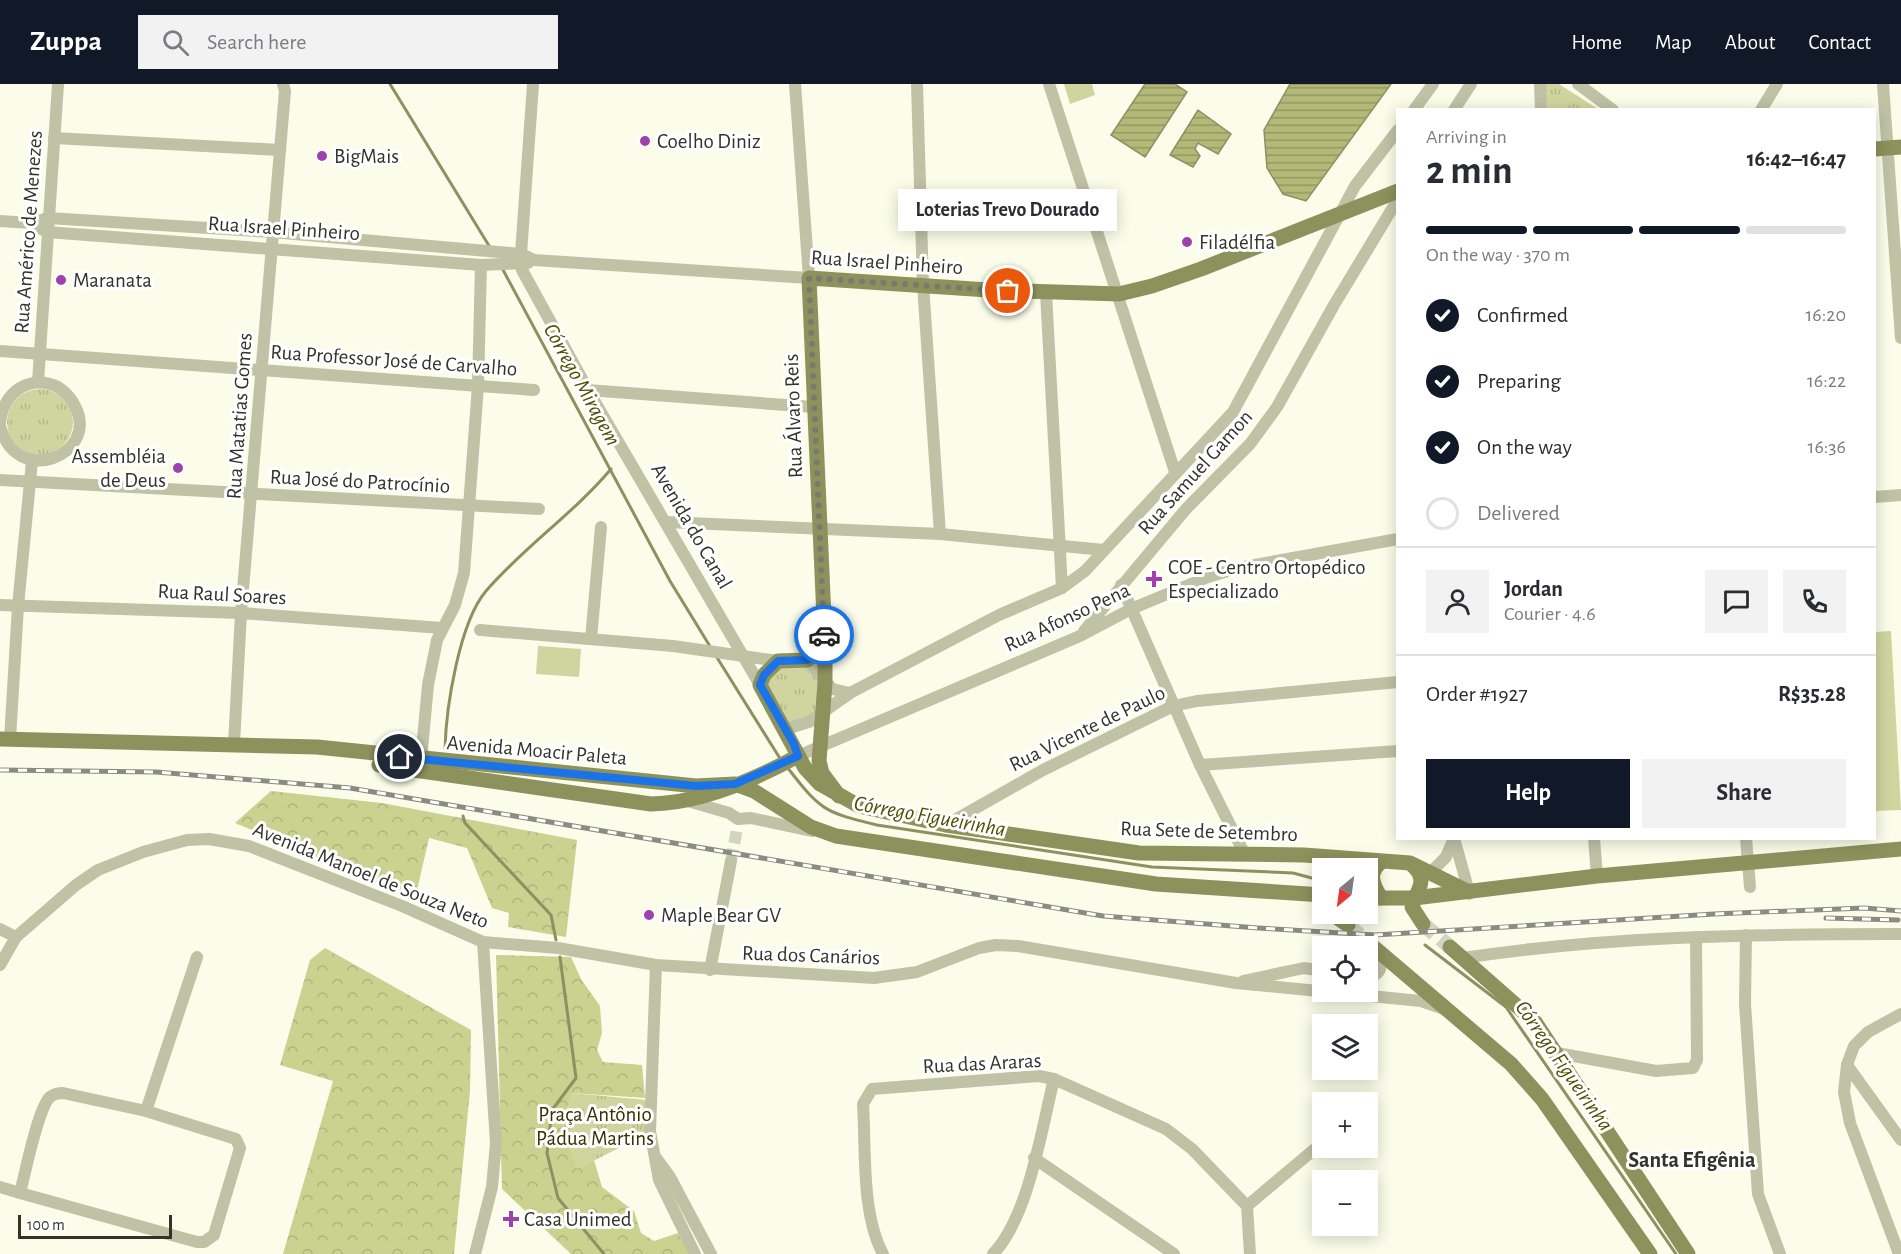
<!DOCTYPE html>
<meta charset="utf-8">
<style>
body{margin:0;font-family:"Alegreya Sans",sans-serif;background:#f2f2f3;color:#2b2b33;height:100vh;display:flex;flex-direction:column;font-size:22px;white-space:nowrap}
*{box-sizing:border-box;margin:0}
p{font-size:20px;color:#7c7c81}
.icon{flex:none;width:33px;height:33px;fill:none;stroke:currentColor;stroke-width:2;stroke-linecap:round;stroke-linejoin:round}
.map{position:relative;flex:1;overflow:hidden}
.drawer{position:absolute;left:1396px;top:24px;width:480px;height:732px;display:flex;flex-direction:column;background:#fff;border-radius:0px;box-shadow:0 3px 15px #0003}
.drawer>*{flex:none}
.needle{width:39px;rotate:209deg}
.controls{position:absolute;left:1312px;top:774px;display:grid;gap:12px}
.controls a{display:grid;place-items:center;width:66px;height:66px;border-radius:0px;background:#fff;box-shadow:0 3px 15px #0003;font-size:30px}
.scale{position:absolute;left:18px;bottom:15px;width:154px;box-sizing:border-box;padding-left:6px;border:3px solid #32332b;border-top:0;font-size:16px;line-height:21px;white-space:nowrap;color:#32332b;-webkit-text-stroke:4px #fff;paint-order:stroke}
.pin{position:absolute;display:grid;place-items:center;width:51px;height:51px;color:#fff;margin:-26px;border:3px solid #fff;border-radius:50%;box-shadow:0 2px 6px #0007}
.courier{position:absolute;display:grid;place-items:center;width:60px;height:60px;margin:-30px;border:4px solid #1a73e8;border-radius:50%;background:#fff;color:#222;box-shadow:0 2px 8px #0007}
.bubble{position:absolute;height:42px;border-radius:0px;background:#fff;box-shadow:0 3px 15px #0003;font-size:20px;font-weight:700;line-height:42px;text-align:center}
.head em{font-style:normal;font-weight:700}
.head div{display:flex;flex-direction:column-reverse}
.head{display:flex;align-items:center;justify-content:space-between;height:102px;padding:0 30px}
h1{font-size:39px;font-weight:700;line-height:45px}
.bar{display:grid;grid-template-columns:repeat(4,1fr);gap:9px 6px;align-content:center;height:72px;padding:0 30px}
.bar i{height:8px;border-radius:4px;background:#e1e1e2}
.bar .on{background:#111827}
.bar p{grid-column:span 4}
.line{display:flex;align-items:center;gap:15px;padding:0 30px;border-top:2px solid #e1e1e2}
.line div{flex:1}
.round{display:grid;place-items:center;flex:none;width:63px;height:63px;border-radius:0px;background:#f2f2f3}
ol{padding:0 30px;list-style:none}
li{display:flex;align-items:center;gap:18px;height:66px}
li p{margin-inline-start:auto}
li .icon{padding:6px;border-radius:50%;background:#111827;color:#fff;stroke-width:4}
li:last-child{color:#7c7c81}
li i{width:33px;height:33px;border:3px solid #e1e1e2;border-radius:50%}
.action{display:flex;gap:12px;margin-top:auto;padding:12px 30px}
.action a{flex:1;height:69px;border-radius:0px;background:#111827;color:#fff;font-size:24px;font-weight:700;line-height:69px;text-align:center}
.action a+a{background:#f2f2f3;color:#2b2b33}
header{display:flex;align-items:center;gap:36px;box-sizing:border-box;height:84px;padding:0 30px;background:#111827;color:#fff}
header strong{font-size:28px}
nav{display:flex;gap:33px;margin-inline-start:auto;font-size:21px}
.search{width:420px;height:54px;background:#f2f2f3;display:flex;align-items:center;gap:15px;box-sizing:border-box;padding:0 21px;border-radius:0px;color:#7c7c81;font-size:22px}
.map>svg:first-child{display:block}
</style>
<header>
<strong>Zuppa</strong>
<div class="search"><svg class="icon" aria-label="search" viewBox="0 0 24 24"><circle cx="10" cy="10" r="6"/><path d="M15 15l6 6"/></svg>Search here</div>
<nav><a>Home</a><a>Map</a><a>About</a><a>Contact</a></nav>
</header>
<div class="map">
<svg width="1901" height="1170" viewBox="0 0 1901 1170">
<defs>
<pattern id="forest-crowns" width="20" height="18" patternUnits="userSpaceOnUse" patternTransform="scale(1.5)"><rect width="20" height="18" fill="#cbd18f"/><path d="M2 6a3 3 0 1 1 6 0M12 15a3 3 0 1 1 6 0" fill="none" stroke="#afb47c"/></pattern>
<pattern id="park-tufts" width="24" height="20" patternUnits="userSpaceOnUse" patternTransform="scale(1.5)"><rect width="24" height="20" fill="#d0d5a0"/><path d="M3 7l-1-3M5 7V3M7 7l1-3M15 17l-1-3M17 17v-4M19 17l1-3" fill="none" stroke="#b3b78a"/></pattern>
<pattern id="water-rules" width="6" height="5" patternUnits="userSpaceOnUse" patternTransform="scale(1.5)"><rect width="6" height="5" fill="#b4b978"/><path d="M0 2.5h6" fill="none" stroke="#939763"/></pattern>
</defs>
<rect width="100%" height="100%" fill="#fbfdea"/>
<!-- grass -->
<g fill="#d0d5a0">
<polygon points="1064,0 1092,0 1095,11 1070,20"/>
<polygon points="1891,547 1901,726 1875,727 1875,548"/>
<polygon points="538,562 581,565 579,593 536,590"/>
</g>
<!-- forest -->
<g fill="url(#forest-crowns)">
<polygon points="271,707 382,719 577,756 566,853 508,843 509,829 492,824 467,764 429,754 415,815 235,739"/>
<polygon points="325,864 471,946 470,1007 454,1170 283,1170 333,997 280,981 310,876"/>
<polygon points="496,871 571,873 581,895 600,922 602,949 597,966 603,978 642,981 645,1014 572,1009 577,1084 594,1076 602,1103 634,1127 641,1149 654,1157 678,1149 690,1170 571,1170 502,1105"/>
</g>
<!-- park -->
<g fill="url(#park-tufts)">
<polygon points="1545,0 1559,0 1598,25 1547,25"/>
<circle cx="40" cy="338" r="33"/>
<polygon points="807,577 821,596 820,628 788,643 762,593 770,582"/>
<polygon points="572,1009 646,1016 647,1050 577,1085 561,1040"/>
</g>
<!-- water -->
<g fill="url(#water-rules)" stroke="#8d9161" stroke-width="1.5">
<polygon points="1145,0 1175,0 1187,8 1145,73 1111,51"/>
<polygon points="1290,0 1391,0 1306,117 1283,110 1267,84 1264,46"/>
<polygon points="1198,26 1231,50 1218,70 1198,59 1195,65 1200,72 1193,83 1170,71"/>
</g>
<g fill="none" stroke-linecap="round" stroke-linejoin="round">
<!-- stream -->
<g stroke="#8d9161" stroke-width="3">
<polyline points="390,0 491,165"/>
<polyline points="502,184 670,497 711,564"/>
<polyline points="716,572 781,676"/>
<path d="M445,665C446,624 459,539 486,507C524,463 573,430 611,385"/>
<path d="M787,683C821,727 824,728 877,741L1152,783L1293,789L1323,797"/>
<polyline points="463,732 465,739 551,831 556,856"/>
<polyline points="1425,861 1506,923 1676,1170"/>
<polyline points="560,873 576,994 552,1026 547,1069 558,1114 604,1170"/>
</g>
<!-- minor-tunnel -->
<polyline stroke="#d3d5c4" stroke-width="12" stroke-dasharray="12 6" stroke-linecap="butt" points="731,777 737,745"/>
<!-- major-tunnel -->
<g stroke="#d3d5c4" stroke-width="15" stroke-dasharray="15 8" stroke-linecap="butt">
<polyline points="1423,840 1450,863"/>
<polyline points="1348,841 1370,860"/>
</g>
<!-- minor -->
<g stroke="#bfc2a5" stroke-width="12">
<polyline points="533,0 521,170 522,186 588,306 760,601"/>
<polyline points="917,0 923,201 940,450"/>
<polyline points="1049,0 1175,388"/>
<polyline points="1540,0 1541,26"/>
<polyline points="1578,0 1613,26"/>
<polyline points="1883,0 1901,254"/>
<polyline points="1414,26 1433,0"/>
<polyline points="1454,26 1471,0"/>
<polyline points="1761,26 1777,0"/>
<polyline points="54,54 280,66"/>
<polyline points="0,137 31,139 47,148 481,181 528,179"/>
<polyline points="31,139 48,134 272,148 521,170 534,176 809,194 795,0"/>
<polyline points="1046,209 1062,504"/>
<polyline points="0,267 534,306"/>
<polyline points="38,298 58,0"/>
<polyline points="588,306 813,323"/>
<path d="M0,340C2,310 28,289 58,303C66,308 72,315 76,324C98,371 17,405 0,342"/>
<polyline points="0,396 539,425"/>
<polyline points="1875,413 1901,411"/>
<polyline points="666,438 940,450 1104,466"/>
<polyline points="1121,501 1200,681 1245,771"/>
<polyline points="0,521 241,529 442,544"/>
<polyline points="480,546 673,562 778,577"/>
<polyline points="1084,547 1186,425 1250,360 1277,323 1334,221 1398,115"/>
<polyline points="591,555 601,443"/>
<polyline points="807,576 832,605 850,609"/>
<polyline points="786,645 809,638 850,609 999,531 1062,504 1085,487 1233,328 1355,102 1398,46"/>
<polyline points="10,655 18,522 32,377"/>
<polyline points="234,660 241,529 285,7 283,0"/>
<polyline points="798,672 1080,552 1131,525 1208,493 1238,484 1398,455"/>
<polyline points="421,676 428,601 437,556 455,521 464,489 478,302 481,181"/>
<polyline points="1200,681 1398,667"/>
<polyline points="688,717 729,729 738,735 751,734 812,747"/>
<polyline points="946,741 1043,686 1173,622 1197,617 1398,598"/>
<polyline points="1454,754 1469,808"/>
<polyline points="1594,754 1597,792"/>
<polyline points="1746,754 1750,803"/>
<polyline points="1431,788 1446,773 1454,754"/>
<polyline points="0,845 16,853"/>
<polyline points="1746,851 1745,920 1758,1110 1780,1170"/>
<path d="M1463,874C1608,852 1754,850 1901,850"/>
<polyline points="0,881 16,853 76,801 98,786 143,768 187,756 209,755 249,762 402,822 483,858 558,864 656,881 874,894 917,888 979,864 996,861 1018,862 1236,899 1421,917 1444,925"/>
<polyline points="656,881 650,1047 659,1096 695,1170"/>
<polyline points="710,886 731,777"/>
<path d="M1368,893C1382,891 1381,883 1382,870"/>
<polyline points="1243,897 1304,884 1323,887"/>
<polyline points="1557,969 1656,987 1693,984 1697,976 1696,853"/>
<polyline points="1847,981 1901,1056"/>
<polyline points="146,1027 197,873"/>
<polyline points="1340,1064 1347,1067 1359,1064"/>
<polyline points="1034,1074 1174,1170"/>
<polyline points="657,1075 670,1093 711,1170"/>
<path d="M0,1103L20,1109L197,1158H204L214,1151L240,1064L236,1055L146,1027L63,1009C59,1009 54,1010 50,1013C38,1024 25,1090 20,1109"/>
<polyline points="1247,1122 1323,1058"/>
<polyline points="475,1170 492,1103 496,1059 483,858"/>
<path d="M883,1170C861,1129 866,1065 863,1020L872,1005L1039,992L1054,995L1166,1045L1192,1065L1247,1122L1250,1170"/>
<path d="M993,1170C1029,1132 1041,1047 1054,995"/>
<polyline points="1899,1170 1850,1039 1844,1008 1847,981 1854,962 1868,948 1901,930"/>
</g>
<!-- major -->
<g stroke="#8d915c" stroke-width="15">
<polyline points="1875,65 1901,63"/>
<polyline points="825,557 807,576 778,577 764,591 760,601 805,684 820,700 859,722 946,741 1139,769 1304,771 1410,779 1469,808"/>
<polyline points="0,655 317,663 657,698 696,702 735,700 754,707 811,743 836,752 1156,800 1323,811"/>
<path d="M379,681L651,720C701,719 754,696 798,672"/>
<polyline points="839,712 822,689 819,677 825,599 825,557 809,194 988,206 1119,210 1152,202 1201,185 1398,107"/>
<path d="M1412,781C1430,797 1416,806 1412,823L1423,840"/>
<polyline points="1368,814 1414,814 1597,792 1901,765"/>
<path d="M1381,814C1373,801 1367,789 1381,778"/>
<polyline points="1332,830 1348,841"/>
<polyline points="1370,860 1511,980 1542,1015 1650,1170"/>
<polyline points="1450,863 1535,938 1688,1170"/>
</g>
<defs>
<g id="rail">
<polyline points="0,686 156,688 350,704 1103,832 1258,844 1375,851 1714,830 1864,824 1901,827"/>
<polyline points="1826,834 1898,836"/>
</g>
</defs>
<!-- rail casing -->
<use href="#rail" stroke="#8b8c80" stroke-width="5"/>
<!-- rail -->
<use href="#rail" stroke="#fff" stroke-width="3" stroke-dasharray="9" stroke-linecap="butt"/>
</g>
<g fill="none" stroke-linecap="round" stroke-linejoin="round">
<!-- done -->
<polyline stroke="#787a6e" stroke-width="6" stroke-dasharray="0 10.8" points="824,551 809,194 1008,207"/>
<!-- route -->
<polyline stroke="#1a73e8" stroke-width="8" points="400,673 696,702 735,700 798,672 794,660 760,601 764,591 778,577 807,576 825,557 824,551"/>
</g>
<!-- markers -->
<g fill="#9d41ab" stroke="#fff" stroke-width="2">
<circle cx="645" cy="57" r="6"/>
<circle cx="322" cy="72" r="6"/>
<circle cx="1187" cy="158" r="6"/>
<circle cx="61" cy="196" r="6"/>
<circle cx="178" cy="384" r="6"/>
<path d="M1151 486h6v6h6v6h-6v6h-6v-6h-6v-6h6z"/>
<circle cx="649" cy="831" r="6"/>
<path d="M508 1126h6v6h6v6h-6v6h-6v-6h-6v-6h6z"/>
</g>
<g text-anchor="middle" stroke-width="6" stroke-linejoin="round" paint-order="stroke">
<!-- poi labels -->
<g font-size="21" fill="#32332b" stroke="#fff" text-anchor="start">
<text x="657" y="64">Coelho Diniz</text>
<text x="334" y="79">BigMais</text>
<text x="1199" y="165">Filadélfia</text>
<text x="73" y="203">Maranata</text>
<text x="166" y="379" text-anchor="end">Assembléia<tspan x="166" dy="24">de Deus</tspan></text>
<text x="1168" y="490">COE - Centro Ortopédico<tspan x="1168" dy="24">Especializado</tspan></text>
<text x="661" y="838">Maple Bear GV</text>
<text x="524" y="1142">Casa Unimed</text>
</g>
<!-- street labels -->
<g font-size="21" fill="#32332b" stroke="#fff">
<text transform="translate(284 144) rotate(4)" y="7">Rua Israel Pinheiro</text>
<text transform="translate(28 148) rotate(-86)" y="7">Rua Américo de Menezes</text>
<text transform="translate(887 178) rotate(4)" y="7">Rua Israel Pinheiro</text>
<text transform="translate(394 276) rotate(4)" y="7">Rua Professor José de Carvalho</text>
<text transform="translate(239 332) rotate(-86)" y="7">Rua Matatias Gomes</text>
<text transform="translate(793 332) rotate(-92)" y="7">Rua Álvaro Reis</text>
<text transform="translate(1195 388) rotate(-48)" y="7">Rua Samuel Gamon</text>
<text transform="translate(360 397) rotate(3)" y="7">Rua José do Patrocínio</text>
<text transform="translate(692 442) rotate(60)" y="7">Avenida do Canal</text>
<text transform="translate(222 510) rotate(3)" y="7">Rua Raul Soares</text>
<text transform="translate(1067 533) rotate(-25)" y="7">Rua Afonso Pena</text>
<text transform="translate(1087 644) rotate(-26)" y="7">Rua Vicente de Paulo</text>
<text transform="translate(537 666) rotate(5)" y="7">Avenida Moacir Paleta</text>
<text transform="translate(1209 747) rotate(2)" y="7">Rua Sete de Setembro</text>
<text transform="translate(371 791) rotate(22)" y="7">Avenida Manoel de Souza Neto</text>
<text transform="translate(811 871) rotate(2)" y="7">Rua dos Canários</text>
<text transform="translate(982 979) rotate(-3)" y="7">Rua das Araras</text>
</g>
<!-- park labels -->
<g font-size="21" fill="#313300" stroke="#fff">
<text x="595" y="1037">Praça Antônio<tspan x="595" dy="24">Pádua Martins</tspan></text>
</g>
<!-- water labels -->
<g font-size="22" font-style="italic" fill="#4d5000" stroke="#fff">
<text transform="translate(583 300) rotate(61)" y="8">Córrego Miragem</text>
<text transform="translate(930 731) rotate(10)" y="8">Córrego Figueirinha</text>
<text transform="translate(1565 981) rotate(55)" y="8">Córrego Figueirinha</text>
</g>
<!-- neighbourhood labels -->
<g font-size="22" font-weight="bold" fill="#32332b" stroke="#fff">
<text x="1692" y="1083">Santa Efigênia</text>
</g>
</g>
</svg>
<div class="controls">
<a><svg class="needle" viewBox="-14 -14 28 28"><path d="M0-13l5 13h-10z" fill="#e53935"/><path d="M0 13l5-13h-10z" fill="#7c7c81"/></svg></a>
<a><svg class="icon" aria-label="locate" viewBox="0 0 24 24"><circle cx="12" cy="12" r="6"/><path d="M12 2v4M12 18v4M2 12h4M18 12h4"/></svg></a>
<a><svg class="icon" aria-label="layers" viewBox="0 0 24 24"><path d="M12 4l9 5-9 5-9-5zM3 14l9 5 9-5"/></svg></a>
<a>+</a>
<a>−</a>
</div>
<div class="scale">100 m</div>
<div class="pin" style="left:1008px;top:207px;background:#ea580c"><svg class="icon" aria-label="bag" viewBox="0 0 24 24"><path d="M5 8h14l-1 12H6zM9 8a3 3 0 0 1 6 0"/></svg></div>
<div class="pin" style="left:400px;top:673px;background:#1f2937"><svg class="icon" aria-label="home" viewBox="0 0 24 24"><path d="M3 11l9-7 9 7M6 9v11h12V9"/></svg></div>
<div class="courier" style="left:824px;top:551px"><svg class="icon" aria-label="car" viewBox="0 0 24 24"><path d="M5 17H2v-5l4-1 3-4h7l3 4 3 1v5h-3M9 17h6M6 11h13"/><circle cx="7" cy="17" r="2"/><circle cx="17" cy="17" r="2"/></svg></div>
<div class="bubble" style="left:898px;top:105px;width:219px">Loterias Trevo Dourado</div>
<section class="drawer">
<div class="head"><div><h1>2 min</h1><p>Arriving in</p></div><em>16:42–16:47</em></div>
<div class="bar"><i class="on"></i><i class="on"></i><i class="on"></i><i></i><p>On the way · 370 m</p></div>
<ol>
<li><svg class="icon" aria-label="check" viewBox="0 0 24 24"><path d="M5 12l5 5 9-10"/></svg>Confirmed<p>16:20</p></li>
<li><svg class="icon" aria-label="check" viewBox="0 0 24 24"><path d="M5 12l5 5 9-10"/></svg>Preparing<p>16:22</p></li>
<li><svg class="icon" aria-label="check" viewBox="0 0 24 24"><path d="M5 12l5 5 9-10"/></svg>On the way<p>16:36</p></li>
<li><i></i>Delivered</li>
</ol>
<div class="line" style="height:108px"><a class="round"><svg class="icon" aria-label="person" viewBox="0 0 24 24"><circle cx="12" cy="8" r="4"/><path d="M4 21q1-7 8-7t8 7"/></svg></a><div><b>Jordan</b><p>Courier · 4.6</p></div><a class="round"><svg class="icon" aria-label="chat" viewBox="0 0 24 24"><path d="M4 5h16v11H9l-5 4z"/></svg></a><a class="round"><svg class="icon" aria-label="phone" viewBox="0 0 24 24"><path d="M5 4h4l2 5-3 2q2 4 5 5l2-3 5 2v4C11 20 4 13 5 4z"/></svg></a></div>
<div class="line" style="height:78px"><div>Order #1927</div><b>R$35.28</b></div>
<div class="action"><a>Help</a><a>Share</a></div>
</section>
</div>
